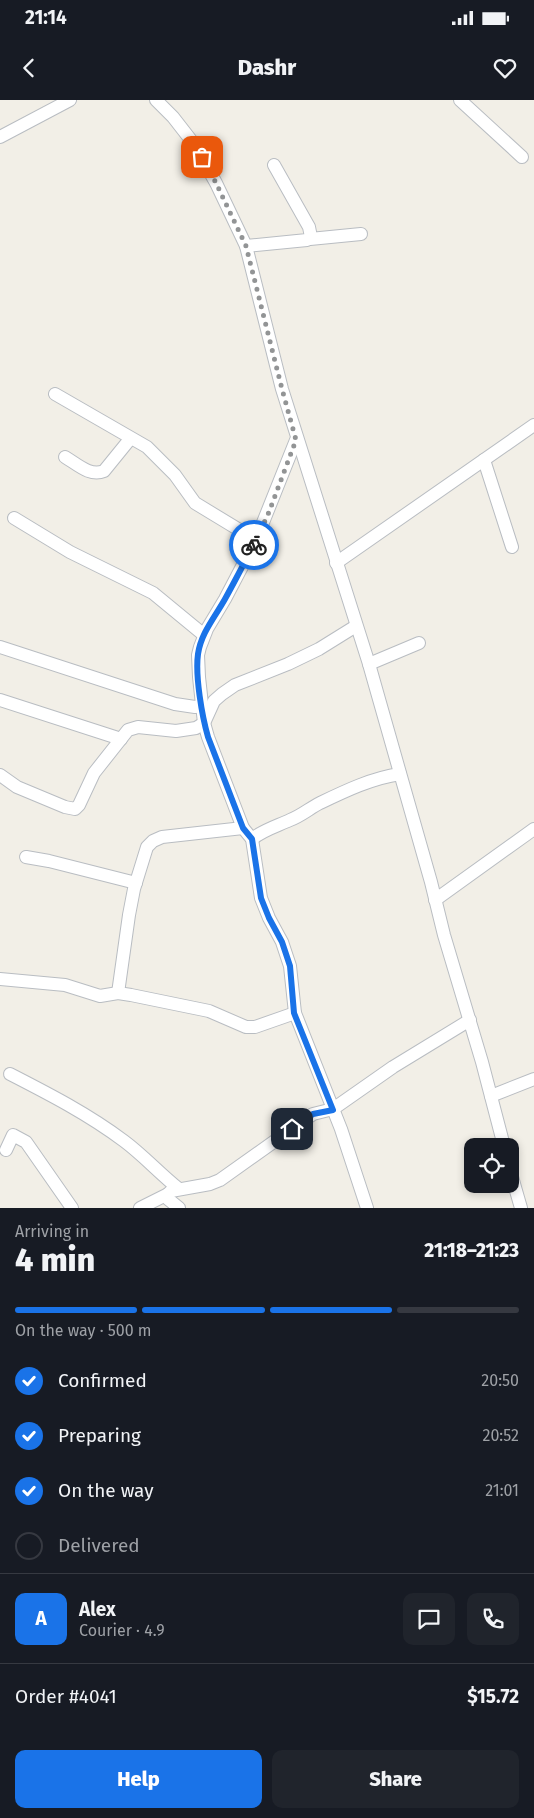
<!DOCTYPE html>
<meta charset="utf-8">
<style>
body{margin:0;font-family:"Fira Sans",sans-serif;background:#20242c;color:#f1f3f6;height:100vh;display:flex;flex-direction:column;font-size:19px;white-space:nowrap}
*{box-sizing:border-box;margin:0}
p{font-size:16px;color:#9ea1a6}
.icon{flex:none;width:28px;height:28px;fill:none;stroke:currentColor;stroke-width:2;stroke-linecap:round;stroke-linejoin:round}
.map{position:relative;height:1108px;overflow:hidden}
.details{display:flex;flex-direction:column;background:#171b24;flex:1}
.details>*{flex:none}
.buttons{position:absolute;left:464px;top:1038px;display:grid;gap:10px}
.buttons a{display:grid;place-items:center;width:55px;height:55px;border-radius:10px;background:#171b24;box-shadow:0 2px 8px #0003;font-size:25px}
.pin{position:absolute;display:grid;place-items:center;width:42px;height:42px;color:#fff;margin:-21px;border-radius:10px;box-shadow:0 2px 8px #0006}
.courier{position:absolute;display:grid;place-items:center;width:50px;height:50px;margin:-25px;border:4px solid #1a73e8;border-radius:50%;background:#fff;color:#222;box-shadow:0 1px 6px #0007}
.summary em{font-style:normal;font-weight:800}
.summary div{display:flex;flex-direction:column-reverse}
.summary{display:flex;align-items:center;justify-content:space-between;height:85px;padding:0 15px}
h1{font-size:32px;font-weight:800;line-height:38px}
.bar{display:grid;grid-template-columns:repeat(4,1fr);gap:8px 5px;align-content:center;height:60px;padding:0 15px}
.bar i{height:6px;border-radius:4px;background:#363941}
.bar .active{background:#1a73e8}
.bar p{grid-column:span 4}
.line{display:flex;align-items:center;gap:12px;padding:0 15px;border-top:1px solid #363941}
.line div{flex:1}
.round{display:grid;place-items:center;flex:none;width:52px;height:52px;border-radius:10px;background:#20242c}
ol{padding:0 15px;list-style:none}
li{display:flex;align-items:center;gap:15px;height:55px}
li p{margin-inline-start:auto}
li .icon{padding:5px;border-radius:50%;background:#1a73e8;color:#fff;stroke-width:4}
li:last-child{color:#9ea1a6}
li i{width:28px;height:28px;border:2px solid #363941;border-radius:50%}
.primary-button{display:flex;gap:10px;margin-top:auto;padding:10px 15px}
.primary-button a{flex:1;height:58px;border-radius:10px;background:#1a73e8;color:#fff;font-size:20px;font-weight:800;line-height:58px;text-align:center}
.primary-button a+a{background:#20242c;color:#f1f3f6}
.status{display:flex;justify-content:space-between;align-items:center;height:35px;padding:0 25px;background:#171b24;direction:ltr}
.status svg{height:14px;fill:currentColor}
header{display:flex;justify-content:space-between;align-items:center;height:65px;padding:0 15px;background:#171b24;font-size:22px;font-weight:800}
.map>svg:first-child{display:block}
</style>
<div class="status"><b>21:14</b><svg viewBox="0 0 49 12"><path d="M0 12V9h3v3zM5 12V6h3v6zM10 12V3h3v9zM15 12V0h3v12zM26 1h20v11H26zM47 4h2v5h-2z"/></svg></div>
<header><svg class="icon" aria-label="back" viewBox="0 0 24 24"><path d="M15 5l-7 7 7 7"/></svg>Dashr<svg class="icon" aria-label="heart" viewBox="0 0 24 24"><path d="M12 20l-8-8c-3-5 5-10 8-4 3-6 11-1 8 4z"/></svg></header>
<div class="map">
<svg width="534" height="1108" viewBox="0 0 534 1108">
<rect width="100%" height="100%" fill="#f2efe7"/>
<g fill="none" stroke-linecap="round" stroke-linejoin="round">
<defs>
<g id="minor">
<polyline points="156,0 173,17 194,44 216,83 246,146 282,289 369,564 431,782 444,835 482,962 504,1046"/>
<polyline points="460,0 522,57"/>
<polyline points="0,37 70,0"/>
<polyline points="310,139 361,134"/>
<polyline points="246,146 307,140 311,137 309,127 274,65"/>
<polyline points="55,294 147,347 175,375 195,403 256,440"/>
<polyline points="296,340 256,440 225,499 207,529 200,547 198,555 199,577 204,623 208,637 243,728 252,739 261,798 269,818 282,842 290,866 295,913 341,1029 367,1108"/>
<path d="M65,357C77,364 90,377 104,371L130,339"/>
<polyline points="484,360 512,447"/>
<polyline points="14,418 70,452 153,493 204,535"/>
<polyline points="336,463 534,325"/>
<polyline points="0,547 175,604 195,607 202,606"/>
<polyline points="369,564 419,543"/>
<polyline points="0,600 121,639"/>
<polyline points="0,675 17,687 65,707 75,709 79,705 94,673 128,630 138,627 176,631 196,628 204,623 214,601 222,594 235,585 288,564 319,549 356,526"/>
<path d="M252,739C263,730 277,726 290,720C301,716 310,708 320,703C345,691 372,678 400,674"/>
<polyline points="26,757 49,761 136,783"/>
<polyline points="435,800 534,729"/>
<polyline points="0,879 65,885 100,896 118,893 131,895 209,911 246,927 255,927 295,913"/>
<polyline points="118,893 129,815 134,789 147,747 153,741 162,737 243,728"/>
<path d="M10,974C49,994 88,1014 124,1041C143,1055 160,1074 179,1089"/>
<polyline points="491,996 534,979"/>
<polyline points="6,1050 13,1035 26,1042 72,1108"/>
<polyline points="510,1070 521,1108"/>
<polyline points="140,1108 168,1094"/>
<polyline points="179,1108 168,1099 168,1094 171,1091 210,1084 220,1080 303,1021 313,1014 333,1009 393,967 470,920"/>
</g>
</defs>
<!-- minor casing -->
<use href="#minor" stroke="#b9bdc2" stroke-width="14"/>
<!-- minor -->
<use href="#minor" stroke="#fff" stroke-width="12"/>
</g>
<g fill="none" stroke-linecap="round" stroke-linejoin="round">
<!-- done -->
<polyline stroke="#929495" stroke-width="5" stroke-dasharray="0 9" points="202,57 216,83 246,146 282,289 296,340 269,412 254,445"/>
<!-- route -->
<path stroke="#1a73e8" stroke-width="6" d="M254,445C244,463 235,481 225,499C215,517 201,533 198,554C195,576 202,616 208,637L243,728L252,739L261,798L269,818L282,842L290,866L294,913L333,1010L313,1014L292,1029"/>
</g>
</svg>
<div class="buttons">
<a><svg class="icon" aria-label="locate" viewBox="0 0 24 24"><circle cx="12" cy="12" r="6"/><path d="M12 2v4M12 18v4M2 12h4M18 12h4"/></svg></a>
</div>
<div class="pin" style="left:202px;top:57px;background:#ea580c"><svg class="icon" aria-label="bag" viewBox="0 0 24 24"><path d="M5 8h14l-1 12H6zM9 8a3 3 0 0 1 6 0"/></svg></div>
<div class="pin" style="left:292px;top:1029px;background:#1f2937"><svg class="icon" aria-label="home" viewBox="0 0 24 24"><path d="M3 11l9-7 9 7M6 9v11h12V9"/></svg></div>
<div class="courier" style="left:254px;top:445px"><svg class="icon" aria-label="bike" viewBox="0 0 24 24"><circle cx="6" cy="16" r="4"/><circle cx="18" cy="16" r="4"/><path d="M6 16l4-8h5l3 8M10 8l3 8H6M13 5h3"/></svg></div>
</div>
<section class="details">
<div class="summary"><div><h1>4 min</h1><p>Arriving in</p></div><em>21:18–21:23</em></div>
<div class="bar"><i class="active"></i><i class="active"></i><i class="active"></i><i></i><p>On the way · 500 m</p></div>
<ol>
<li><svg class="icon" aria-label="check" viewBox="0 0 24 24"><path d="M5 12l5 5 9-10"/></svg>Confirmed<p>20:50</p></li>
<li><svg class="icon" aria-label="check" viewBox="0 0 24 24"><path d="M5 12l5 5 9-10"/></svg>Preparing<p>20:52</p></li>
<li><svg class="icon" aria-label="check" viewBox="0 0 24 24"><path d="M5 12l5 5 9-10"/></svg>On the way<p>21:01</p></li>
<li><i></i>Delivered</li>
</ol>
<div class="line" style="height:90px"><b class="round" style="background:#1a73e8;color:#fff">A</b><div><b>Alex</b><p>Courier · 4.9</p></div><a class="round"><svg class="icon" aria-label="chat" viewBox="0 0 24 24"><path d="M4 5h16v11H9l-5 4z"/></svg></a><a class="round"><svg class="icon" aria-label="phone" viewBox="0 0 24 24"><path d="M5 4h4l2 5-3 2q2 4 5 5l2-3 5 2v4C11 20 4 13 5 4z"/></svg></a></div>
<div class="line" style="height:65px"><div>Order #4041</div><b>$15.72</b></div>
<div class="primary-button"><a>Help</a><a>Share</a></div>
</section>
